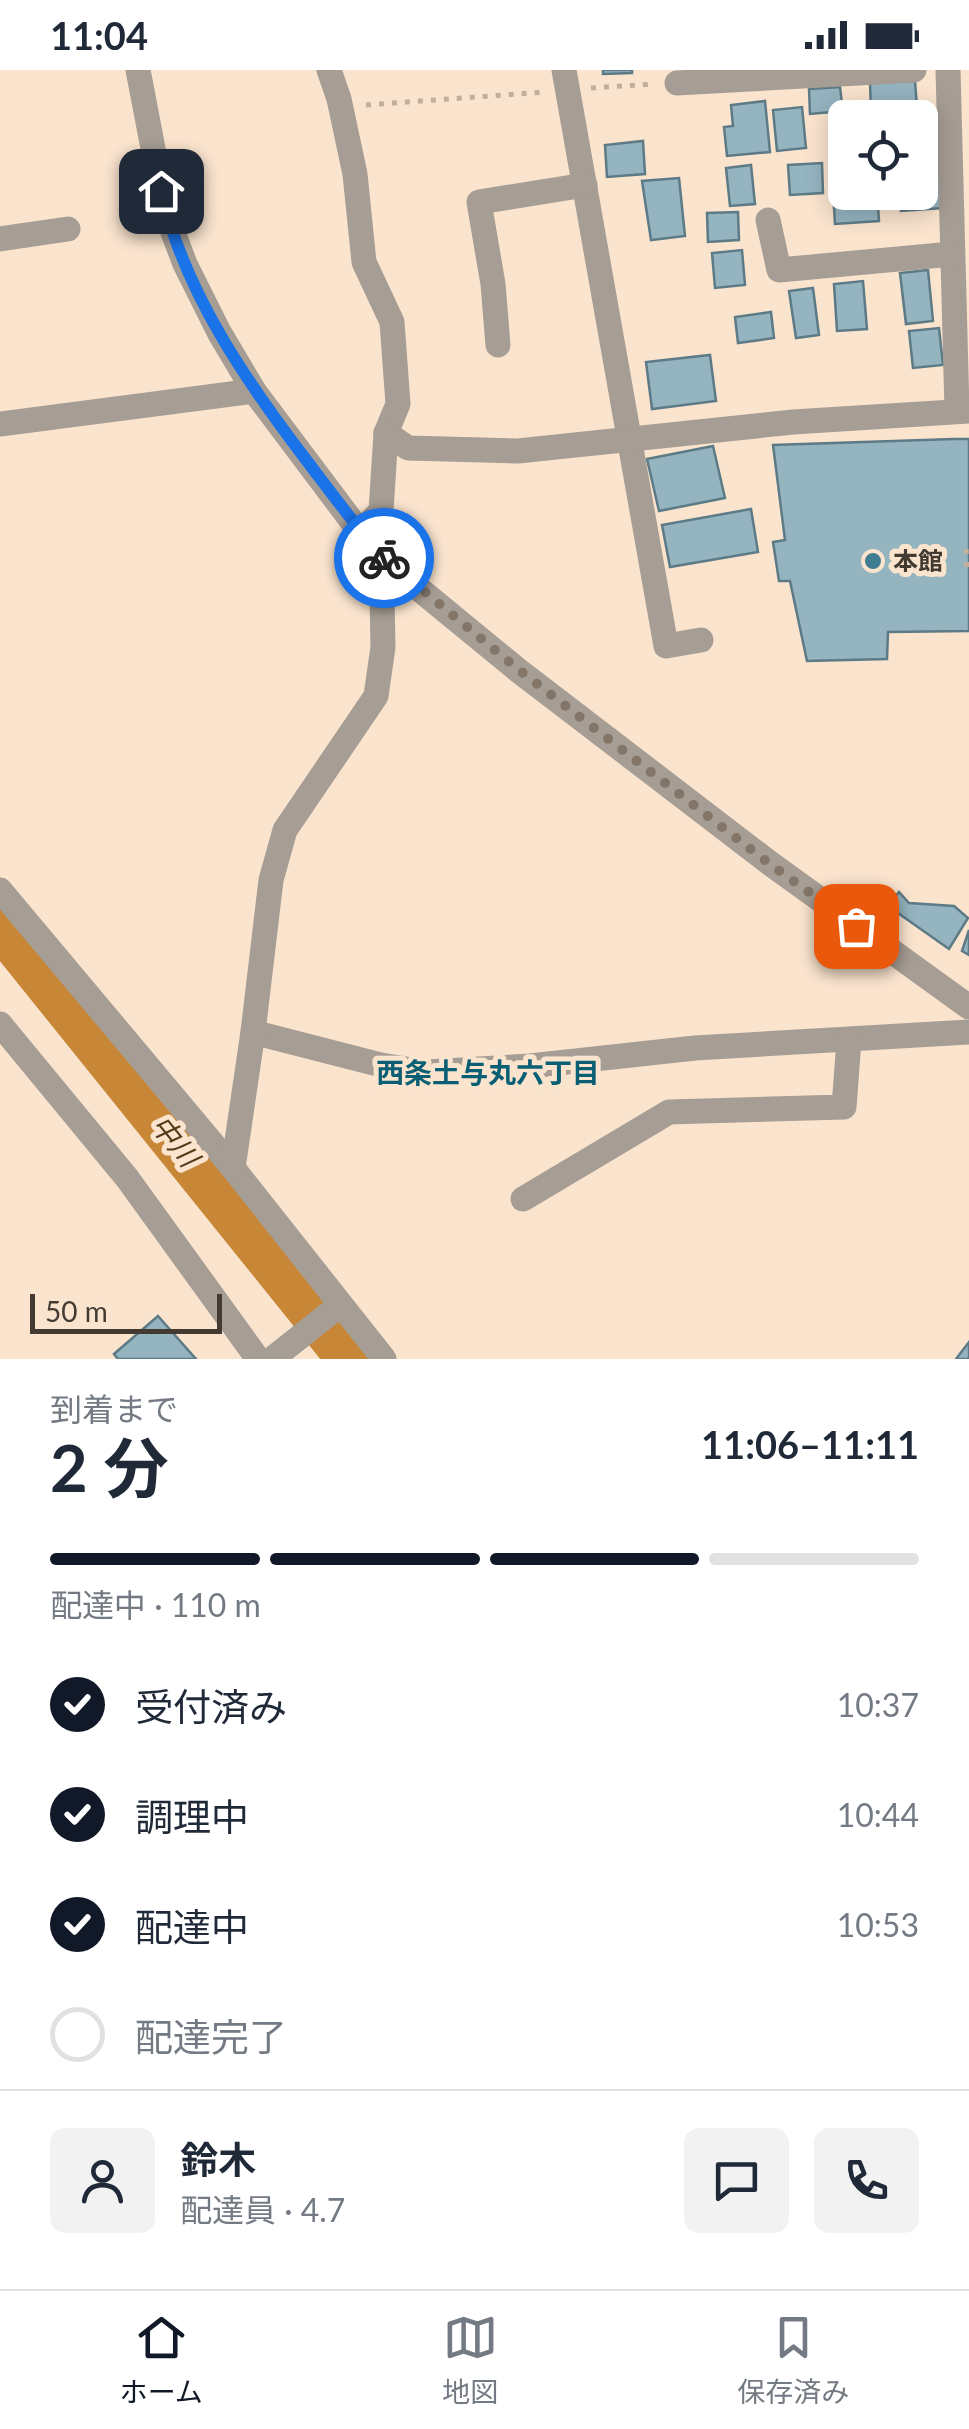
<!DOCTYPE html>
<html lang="ja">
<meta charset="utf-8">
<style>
body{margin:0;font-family:Lato,"Noto Sans JP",sans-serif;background:#f2f2f3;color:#1f2937;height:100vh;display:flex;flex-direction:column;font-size:38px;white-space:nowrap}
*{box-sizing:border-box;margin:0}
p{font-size:32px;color:#747a83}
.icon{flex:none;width:55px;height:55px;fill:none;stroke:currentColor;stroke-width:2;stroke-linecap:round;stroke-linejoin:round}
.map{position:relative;height:1289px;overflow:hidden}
.sheet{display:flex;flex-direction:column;background:#fff;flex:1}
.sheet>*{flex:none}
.tools{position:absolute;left:828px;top:30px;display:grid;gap:20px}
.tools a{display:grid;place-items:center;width:110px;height:110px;border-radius:15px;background:#fff;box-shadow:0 5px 25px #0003;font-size:50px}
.scale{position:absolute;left:30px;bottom:25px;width:192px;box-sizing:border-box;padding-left:10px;border:5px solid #433b32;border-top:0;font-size:28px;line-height:35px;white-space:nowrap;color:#433b32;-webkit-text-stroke:8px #fae4ce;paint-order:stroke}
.pin{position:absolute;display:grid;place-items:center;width:85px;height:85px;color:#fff;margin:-42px;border-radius:20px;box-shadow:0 5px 15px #0006}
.courier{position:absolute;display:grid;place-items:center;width:100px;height:100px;margin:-50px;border:8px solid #1a73e8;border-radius:50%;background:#fff;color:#222;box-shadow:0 2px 12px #0007}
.head em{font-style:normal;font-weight:700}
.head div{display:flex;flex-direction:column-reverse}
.head{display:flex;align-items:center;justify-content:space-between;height:170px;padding:0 50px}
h1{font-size:65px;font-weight:700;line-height:75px}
.bar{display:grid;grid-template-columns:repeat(4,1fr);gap:15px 10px;align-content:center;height:120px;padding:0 50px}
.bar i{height:12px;border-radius:8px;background:#e0e1e3}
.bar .active{background:#111827}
.bar p{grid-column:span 4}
.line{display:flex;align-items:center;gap:25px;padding:0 50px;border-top:2px solid #e0e1e3}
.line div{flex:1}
.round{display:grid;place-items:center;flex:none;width:105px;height:105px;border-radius:15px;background:#f2f2f3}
ol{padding:0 50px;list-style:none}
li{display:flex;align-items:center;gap:30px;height:110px}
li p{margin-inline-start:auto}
li .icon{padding:10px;border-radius:50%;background:#111827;color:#fff;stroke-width:4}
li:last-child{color:#747a83}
li i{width:55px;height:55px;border:5px solid #e0e1e3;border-radius:50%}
.status{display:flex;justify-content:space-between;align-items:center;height:70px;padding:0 50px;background:#fff;direction:ltr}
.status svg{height:28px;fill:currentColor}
.tabs{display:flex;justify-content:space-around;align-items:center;height:140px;border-top:2px solid #e0e1e3;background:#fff;font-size:28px;color:#747a83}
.tabs a{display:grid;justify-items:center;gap:5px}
.tabs .active{color:#111827}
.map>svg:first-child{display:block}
</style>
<div class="status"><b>11:04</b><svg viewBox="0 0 49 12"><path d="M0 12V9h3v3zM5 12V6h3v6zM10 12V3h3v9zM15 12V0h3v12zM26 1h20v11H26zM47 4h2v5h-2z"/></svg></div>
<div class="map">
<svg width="969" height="1289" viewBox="0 0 969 1289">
<rect width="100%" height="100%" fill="#fae4ce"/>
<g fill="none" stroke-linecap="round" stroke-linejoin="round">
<!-- river -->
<polyline stroke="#c88736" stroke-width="48" points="0,853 351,1289"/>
</g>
<!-- building -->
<g fill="#94b4c0" stroke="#5d7b86" stroke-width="2.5">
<polygon points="603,0 632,0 632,3 603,4"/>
<polygon points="915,11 917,38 871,40 870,13"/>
<polygon points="840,17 843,41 810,44 809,19"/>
<polygon points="765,31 770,82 727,86 724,57 733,56 731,35"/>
<polygon points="802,37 806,78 777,81 773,40"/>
<polygon points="643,71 645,104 607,107 605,75"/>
<polygon points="939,84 943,138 901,141 900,122 920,122 920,86"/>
<polygon points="822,93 823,123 790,125 788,95"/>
<polygon points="751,95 755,134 730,136 726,98"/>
<polygon points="845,104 845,122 877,122 879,151 835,154 832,105"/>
<polygon points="679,108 685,166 651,170 642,111"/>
<polygon points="738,142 739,170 708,172 707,143"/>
<polygon points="742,180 745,215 715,218 712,183"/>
<polygon points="928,200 933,251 906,254 900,203"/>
<polygon points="863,211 867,259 837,261 834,214"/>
<polygon points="813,218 819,265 796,268 789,221"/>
<polygon points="771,242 774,268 738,273 735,247"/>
<polygon points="939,258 943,295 913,298 909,261"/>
<polygon points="710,285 716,331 652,339 646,292"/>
<polygon points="954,369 969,369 969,561 888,562 887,589 807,591 790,511 779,511 773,472 785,470 773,375"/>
<polygon points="713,376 725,428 659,441 647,389"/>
<polygon points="751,439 758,482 670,497 662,455"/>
<polygon points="899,822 909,833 954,836 968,848 949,879 888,836"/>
<polygon points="969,860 969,885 962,881"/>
<polygon points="158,1246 196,1289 118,1289 114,1284"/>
<polygon points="969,1272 969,1289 956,1289"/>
</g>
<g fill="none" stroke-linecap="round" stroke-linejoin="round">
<!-- path -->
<g stroke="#c0af9d" stroke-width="5" stroke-dasharray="5 8" stroke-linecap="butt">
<polyline points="591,18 654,14"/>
<polyline points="366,35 545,22"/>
<polyline points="966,479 967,504"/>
</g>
<!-- minor -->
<g stroke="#a69d94" stroke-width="25">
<polyline points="138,0 165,141 185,194 219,262 254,321 360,462 391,496 519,601 771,794 969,937"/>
<polyline points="329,0 339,29 355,104 364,192 392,252 398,334 386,363"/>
<polyline points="564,0 666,576 701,570"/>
<polyline points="948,0 957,341"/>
<polyline points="677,13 914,0"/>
<polyline points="768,150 779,200 952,184"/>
<polyline points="0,169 68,159"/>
<polyline points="498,275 493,214 479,132 585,115"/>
<polyline points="0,354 254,321"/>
<polyline points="360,462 381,441 386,363 408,378 518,381 793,352 969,341"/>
<polyline points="0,820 233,1098 384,1289"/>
<polyline points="0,954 127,1108 258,1289"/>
<polyline points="253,962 381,995 426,1002 530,996 695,978 969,962"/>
<polyline points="233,1098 253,962 271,810 285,760 376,626 383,577 382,526 391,496"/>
<polyline points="523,1129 669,1042 844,1037 849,970"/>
<polyline points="272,1289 340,1235"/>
</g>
</g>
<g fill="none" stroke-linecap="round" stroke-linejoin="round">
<!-- done -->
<polyline stroke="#837669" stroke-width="10" stroke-dasharray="0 18" points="384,488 519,600 770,794 856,856"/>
<!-- route -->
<path stroke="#1a73e8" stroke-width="12" d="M161,121C184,221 245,310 307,391C332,424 356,457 384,488"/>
</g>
<!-- markers -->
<circle fill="#3e7d92" stroke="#fae4ce" stroke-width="4" cx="873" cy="491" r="10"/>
<g text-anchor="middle" stroke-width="10" stroke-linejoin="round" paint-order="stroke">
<!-- poi labels -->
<g font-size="25" font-weight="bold" fill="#433b32" stroke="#fae4ce" text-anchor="start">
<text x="893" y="500">本館</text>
</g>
<!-- neighbourhood labels -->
<g font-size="28" font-weight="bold" fill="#0b5f75" stroke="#fae4ce">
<text x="488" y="1013">西条土与丸六丁目</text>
</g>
<!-- water labels -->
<g font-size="28" font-style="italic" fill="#553a18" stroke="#fae4ce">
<text transform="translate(175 1071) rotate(51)" y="10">中川</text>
</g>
</g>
</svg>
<div class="tools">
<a><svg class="icon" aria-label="locate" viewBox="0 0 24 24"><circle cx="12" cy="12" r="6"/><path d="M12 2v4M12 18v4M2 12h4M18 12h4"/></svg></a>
</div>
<div class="scale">50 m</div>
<div class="pin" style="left:856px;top:856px;background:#ea580c"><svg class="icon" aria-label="bag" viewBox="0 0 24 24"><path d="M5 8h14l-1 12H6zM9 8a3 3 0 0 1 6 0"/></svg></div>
<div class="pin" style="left:161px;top:121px;background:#1f2937"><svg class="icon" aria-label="home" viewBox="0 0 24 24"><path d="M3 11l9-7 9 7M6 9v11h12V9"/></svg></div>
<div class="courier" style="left:384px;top:488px"><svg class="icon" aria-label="bike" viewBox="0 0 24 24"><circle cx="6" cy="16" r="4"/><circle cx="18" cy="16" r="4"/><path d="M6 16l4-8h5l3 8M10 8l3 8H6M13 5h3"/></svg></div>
</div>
<section class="sheet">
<div class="head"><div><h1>2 分</h1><p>到着まで</p></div><em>11:06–11:11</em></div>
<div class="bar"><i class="active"></i><i class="active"></i><i class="active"></i><i></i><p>配達中 · 110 m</p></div>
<ol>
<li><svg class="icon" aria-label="check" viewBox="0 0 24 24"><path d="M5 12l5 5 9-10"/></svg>受付済み<p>10:37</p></li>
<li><svg class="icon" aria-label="check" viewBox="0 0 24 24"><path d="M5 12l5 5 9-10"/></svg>調理中<p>10:44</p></li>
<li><svg class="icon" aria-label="check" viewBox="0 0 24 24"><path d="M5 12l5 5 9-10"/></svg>配達中<p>10:53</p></li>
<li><i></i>配達完了</li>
</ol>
<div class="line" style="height:180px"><a class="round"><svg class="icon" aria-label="person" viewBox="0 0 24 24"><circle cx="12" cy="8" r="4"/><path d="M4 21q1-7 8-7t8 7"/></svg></a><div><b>鈴木</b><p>配達員 · 4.7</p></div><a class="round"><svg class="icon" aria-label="chat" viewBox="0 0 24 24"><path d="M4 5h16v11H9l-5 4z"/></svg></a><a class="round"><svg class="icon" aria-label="phone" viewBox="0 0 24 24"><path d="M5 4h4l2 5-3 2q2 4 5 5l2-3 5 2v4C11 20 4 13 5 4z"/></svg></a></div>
</section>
<nav class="tabs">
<a class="active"><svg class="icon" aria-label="home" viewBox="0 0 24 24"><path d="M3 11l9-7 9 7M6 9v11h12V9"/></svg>ホーム</a>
<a><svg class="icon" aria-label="map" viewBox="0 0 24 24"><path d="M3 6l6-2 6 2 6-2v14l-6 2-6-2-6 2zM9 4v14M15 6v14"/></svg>地図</a>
<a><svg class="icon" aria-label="saved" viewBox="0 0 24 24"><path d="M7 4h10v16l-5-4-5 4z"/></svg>保存済み</a>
</nav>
